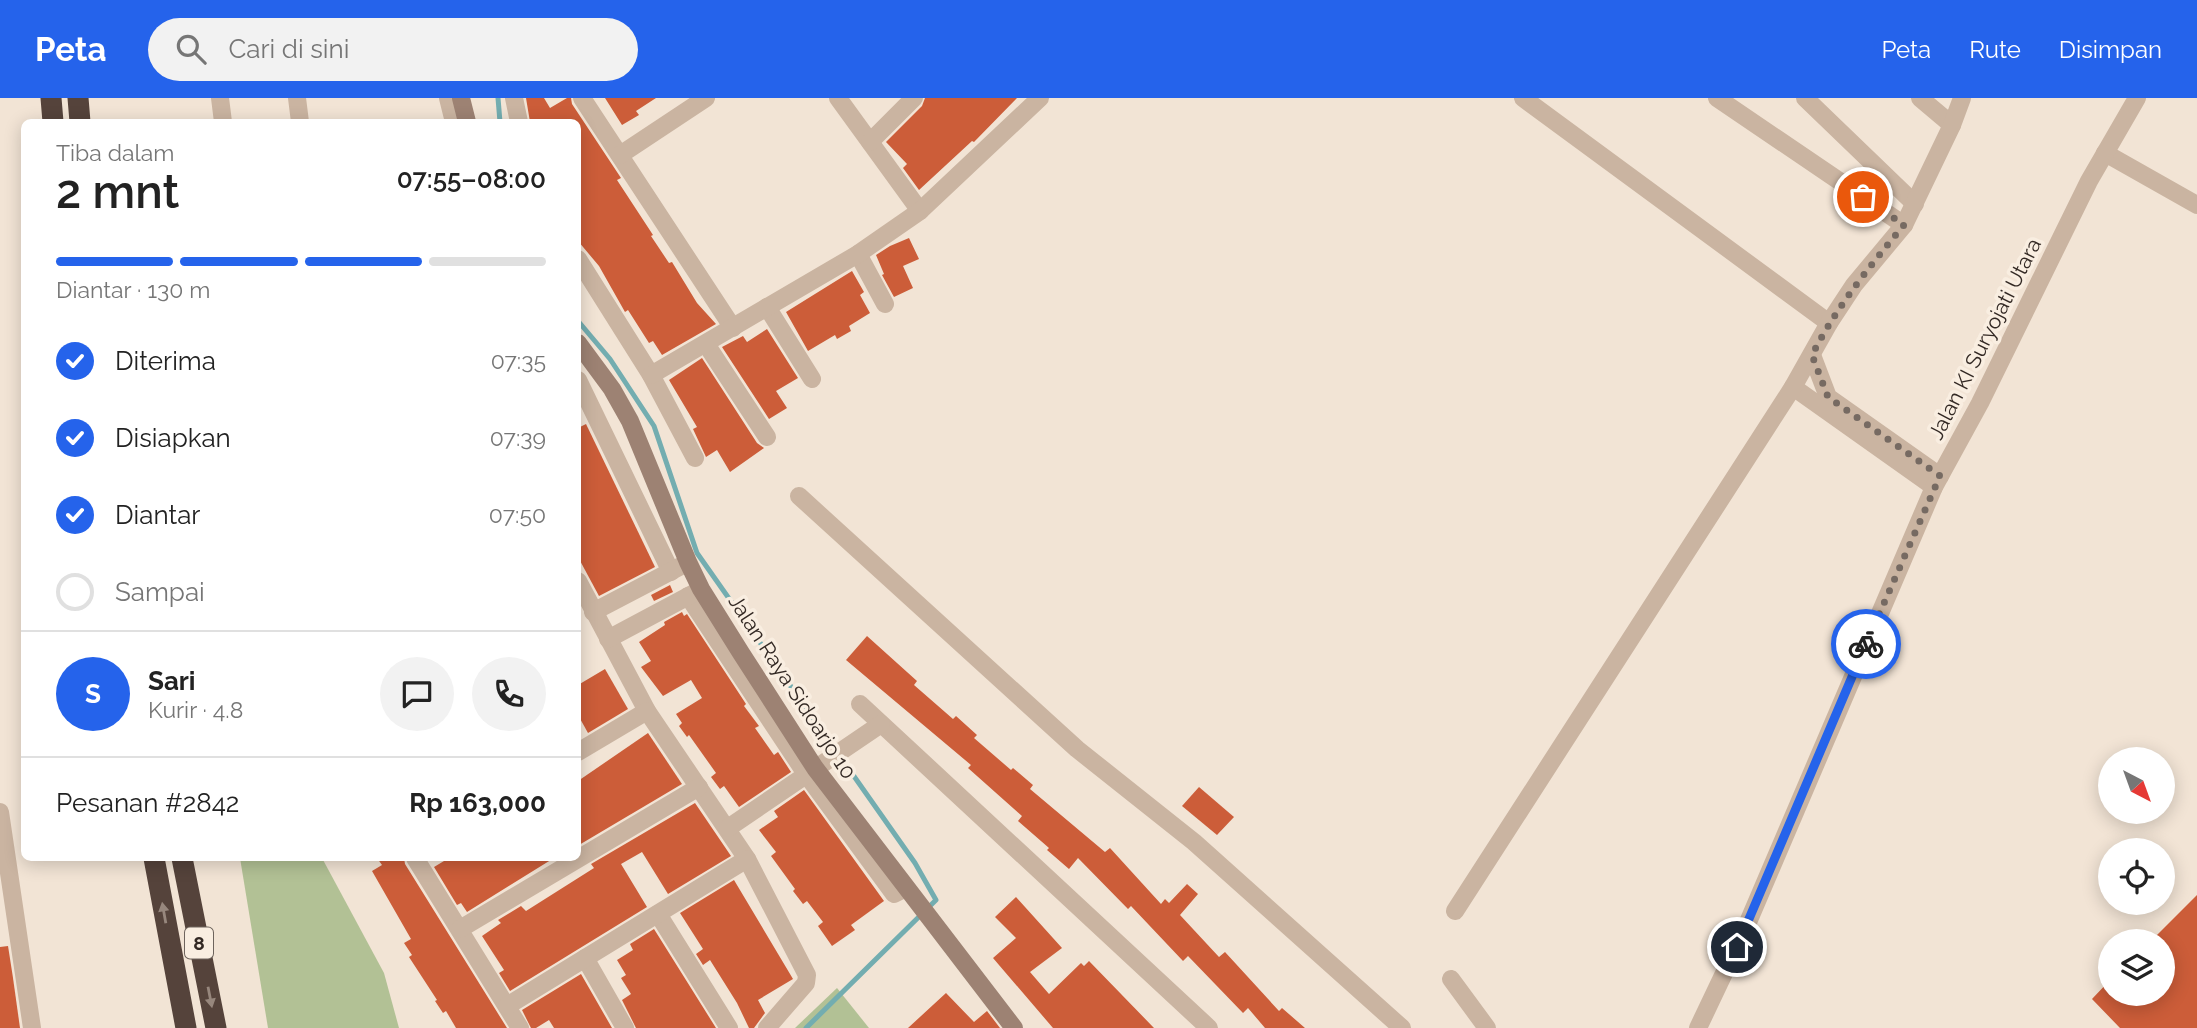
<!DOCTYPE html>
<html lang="id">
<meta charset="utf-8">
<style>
body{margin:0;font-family:Raleway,sans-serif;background:#f2f2f2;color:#222;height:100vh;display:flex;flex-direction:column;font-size:26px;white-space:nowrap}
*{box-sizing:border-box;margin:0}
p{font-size:23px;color:#767676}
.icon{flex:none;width:38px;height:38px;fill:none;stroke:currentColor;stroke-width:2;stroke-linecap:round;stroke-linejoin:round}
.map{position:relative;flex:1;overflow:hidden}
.side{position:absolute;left:21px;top:21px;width:560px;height:742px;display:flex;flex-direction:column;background:#fff;border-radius:10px;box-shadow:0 4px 18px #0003}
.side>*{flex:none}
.needle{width:46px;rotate:139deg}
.fabs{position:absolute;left:2098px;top:649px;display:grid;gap:14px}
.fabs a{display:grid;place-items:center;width:77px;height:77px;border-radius:50%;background:#fff;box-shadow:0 4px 18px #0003;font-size:35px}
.pin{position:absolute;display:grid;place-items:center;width:60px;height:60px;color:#fff;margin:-30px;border:4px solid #fff;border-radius:50%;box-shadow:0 2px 7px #0007}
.courier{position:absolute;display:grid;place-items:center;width:70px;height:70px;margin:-35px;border:5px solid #2563eb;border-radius:50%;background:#fff;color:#222;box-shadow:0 2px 9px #0007}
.summary em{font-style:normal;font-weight:600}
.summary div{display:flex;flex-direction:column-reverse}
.summary{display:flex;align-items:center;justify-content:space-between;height:119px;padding:0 35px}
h1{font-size:46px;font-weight:600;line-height:52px}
.bar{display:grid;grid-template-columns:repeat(4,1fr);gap:10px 7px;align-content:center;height:84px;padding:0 35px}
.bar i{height:9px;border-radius:5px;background:#e0e0e0}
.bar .selected{background:#2563eb}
.bar p{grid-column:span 4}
.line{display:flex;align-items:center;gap:18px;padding:0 35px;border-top:2px solid #e0e0e0}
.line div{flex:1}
.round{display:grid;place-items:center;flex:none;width:74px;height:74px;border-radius:37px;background:#f2f2f2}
ol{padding:0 35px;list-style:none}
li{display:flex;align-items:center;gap:21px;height:77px}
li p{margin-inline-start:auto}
li .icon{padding:7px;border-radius:50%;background:#2563eb;color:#fff;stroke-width:4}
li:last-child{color:#767676}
li i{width:38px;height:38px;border:4px solid #e0e0e0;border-radius:50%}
header{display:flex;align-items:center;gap:42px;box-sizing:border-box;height:98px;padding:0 35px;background:#2563eb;color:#fff}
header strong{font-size:33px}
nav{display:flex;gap:38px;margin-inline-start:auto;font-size:24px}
.search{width:490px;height:63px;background:#f2f2f2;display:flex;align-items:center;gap:18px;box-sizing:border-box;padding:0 24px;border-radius:38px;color:#767676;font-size:26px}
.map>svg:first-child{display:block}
</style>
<header>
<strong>Peta</strong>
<div class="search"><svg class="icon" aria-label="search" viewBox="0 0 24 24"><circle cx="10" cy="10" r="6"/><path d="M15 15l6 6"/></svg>Cari di sini</div>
<nav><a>Peta</a><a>Rute</a><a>Disimpan</a></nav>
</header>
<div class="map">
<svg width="2197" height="930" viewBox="0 0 2197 930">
<rect width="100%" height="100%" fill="#f2e4d5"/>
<!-- green -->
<g fill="#b2c195">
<polygon points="240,760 322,760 384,875 399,930 268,930"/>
<polygon points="837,890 869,930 795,930"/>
</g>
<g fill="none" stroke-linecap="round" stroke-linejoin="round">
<!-- stream -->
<g stroke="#73adb0" stroke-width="5">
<polyline points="498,0 500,24"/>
<polyline points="578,223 610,261 654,328 697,455 915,765 936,802 806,930"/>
</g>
</g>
<!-- building -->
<g fill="#cc5d39">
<polygon points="526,0 544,0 550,10 567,0 571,0 572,6 621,80 617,82 653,137 651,138 669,165 672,164 697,205 716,226 662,257 653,243 649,245 628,212 625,214 599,168 578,143 578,24 530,24"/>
<polygon points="605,0 656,0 636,13 639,17 622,27"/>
<polygon points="925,0 1017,0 974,44 972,43 919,92 903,70 907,66 886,44 922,8"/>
<polygon points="909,140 919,161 903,168 913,190 894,199 882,177 884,176 876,157 890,148"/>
<polygon points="852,173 864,194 860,197 870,215 849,228 851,233 837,241 835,237 808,253 786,214"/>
<polygon points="767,231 798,280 776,293 787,310 769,321 722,249 743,238 747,244"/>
<polygon points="702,260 757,345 764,350 730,374 717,352 706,359 693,331 697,329 669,282"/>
<polygon points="586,326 655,469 599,498 578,459 578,330"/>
<polygon points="670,487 673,494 654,503 651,497"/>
<polygon points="682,514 684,518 687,516 746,606 744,608 759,628 755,630 774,657 778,654 791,674 739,709 724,688 720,691 711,679 716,675 689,637 687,639 679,628 682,625 676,616 702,600 691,582 663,598 641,569 651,563 639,544 665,527 664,524"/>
<polygon points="867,538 917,583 914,587 953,621 956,618 977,637 974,640 1011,672 1013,670 1033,687 1030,691 1105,754 1110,750 1161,806 1165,801 1169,805 1187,786 1198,796 1180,817 1219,859 1225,854 1279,913 1282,910 1305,930 1265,930 1248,910 1243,915 1188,858 1183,863 1131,808 1128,811 1078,760 1069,771 1047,752 1049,750 1018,723 1022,718 968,670 971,667 846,562"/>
<polygon points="605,571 628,611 588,635 578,617 578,587"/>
<polygon points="648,635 682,686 579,747 578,683"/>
<polygon points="1199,689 1234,719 1217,737 1182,708"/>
<polygon points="804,692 884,803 851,827 855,832 832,848 818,828 823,824 807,803 803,806 793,793 795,791 771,758 776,754 759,732 778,719 774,713"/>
<polygon points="695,705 731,758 668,796 642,754 621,766 647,809 510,893 499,875 504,872 482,838 501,825 498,822 521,808 526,813 594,770 591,766"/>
<polygon points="377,760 404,760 405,766 507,930 456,930 446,913 443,915 435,903 437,902 409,859 412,857 404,845 411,841 372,773 382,767"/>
<polygon points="449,760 554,760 467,814 461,805 457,807 434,769"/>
<polygon points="734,782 793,881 758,902 765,915 754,930 749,930 737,905 710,862 703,867 696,856 703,851 680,815"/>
<polygon points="2197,797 2197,930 2120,930 2092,901 2110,882 2110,896 2163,896 2163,844 2150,844"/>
<polygon points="1016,799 1062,850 1030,874 1049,896 1081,865 1084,868 1089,863 1154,930 1053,930 993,860 1016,840 995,819"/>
<polygon points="654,831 716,930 636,930 622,902 631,896 621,880 626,877 617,862 633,852 630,846"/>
<polygon points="8,848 13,880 20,930 0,930 0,849"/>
<polygon points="581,876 612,930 554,930 549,922 536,930 531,930 522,912"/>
<polygon points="946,895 974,924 987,913 1000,930 908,930"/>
</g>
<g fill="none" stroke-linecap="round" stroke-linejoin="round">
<!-- street -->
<g stroke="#cab4a1" stroke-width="18">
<polyline points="220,0 223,24"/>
<polyline points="297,0 300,24"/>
<polyline points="448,0 454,24"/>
<polyline points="514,0 519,24"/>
<polyline points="582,0 733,230"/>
<polyline points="838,0 920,113"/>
<polyline points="1523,0 1829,225"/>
<polyline points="1717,0 1904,127"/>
<polyline points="1805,0 1915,106"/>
<polyline points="1920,0 1952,27"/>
<polyline points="870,44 914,0"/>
<polyline points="2105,55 2197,107"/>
<polyline points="620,57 706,0"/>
<polyline points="858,156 885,206"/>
<polyline points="578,161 651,277 695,360"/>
<polyline points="767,209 812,281"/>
<polyline points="706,246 767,339"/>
<polyline points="1812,257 1828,299 1940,378"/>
<polyline points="651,277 858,156 920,113 1040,0"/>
<polyline points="578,282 671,474"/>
<polyline points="1793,289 1934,389"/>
<polyline points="799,398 1077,651 1194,744 1402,930"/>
<polyline points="578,483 647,613 747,761 807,877 806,885 767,930"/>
<polyline points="688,498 806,676 894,796 906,790"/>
<polyline points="593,514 681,468"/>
<polyline points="608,541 698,493"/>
<polyline points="860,606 1209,930"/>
<polyline points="578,654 647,613"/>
<polyline points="0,714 32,930"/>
<polyline points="728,730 881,626"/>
<polyline points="415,760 520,930"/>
<polyline points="1455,813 1793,289 1829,225 1854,187 1904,127 1952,27 1962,0"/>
<polyline points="658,816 729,930"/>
<polyline points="460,831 699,689"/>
<polyline points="585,860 625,930"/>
<polyline points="1451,881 1487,930"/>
<polyline points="507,908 747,761"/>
<polyline points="1698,930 1746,829 1934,389 1980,305 2089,83 2137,0"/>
</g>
<!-- secondary -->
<g stroke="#9d8273" stroke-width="18">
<polyline points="461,0 467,24"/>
<polyline points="578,245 612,291 630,323 688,464 701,491 741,555 815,670 1014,930"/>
</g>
<!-- highway -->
<g stroke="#55433b" stroke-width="21">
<polyline points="51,0 53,24"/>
<polyline points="78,0 80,24"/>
<polyline points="154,760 186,930"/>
<polyline points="182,760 216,930"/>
</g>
</g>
<!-- one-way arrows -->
<defs><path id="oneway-solid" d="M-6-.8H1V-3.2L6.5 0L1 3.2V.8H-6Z" transform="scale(1.75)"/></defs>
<g fill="#97877d">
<use href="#oneway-solid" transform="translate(164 815) rotate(-100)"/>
<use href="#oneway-solid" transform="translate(210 899) rotate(79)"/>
</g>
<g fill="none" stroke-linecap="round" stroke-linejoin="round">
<!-- done -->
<path stroke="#766a62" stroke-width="7" stroke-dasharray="0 12.6" d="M1863,99L1904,127C1870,168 1837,208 1812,257L1828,299L1940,378L1866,546"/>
<!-- route -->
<polyline stroke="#2563eb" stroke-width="9" points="1737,849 1866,546"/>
</g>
<g text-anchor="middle" stroke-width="7" stroke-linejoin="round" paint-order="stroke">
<!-- shield labels -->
<rect fill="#f9eee1" stroke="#6e645d" stroke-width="2" x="185" y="829.5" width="28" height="31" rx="5"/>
<g font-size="19" font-weight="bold" fill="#332924">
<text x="199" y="852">8</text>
</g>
<!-- street labels -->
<g font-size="21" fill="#332924" stroke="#f9eee1">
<text transform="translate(1985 241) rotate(-63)" y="7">Jalan KI Suryojati Utara</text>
<text transform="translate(792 589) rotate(57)" y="7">Jalan Raya Sidoarjo 10</text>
</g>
</g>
</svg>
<div class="fabs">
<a><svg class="needle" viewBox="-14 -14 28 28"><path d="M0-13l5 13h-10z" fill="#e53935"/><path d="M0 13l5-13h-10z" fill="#767676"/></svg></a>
<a><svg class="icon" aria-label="locate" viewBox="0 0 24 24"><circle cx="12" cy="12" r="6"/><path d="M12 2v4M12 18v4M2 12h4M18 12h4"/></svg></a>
<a><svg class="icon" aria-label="layers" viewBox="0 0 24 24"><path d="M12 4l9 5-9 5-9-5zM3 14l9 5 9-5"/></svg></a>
</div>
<div class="pin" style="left:1863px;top:99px;background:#ea580c"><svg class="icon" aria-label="bag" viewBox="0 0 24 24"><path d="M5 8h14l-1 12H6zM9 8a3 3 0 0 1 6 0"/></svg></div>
<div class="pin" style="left:1737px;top:849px;background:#1f2937"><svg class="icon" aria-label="home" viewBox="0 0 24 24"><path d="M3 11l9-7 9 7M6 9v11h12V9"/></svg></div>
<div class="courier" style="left:1866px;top:546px"><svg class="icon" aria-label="bike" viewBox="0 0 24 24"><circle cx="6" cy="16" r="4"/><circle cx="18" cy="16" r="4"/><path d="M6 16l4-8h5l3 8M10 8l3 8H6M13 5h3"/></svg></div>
<section class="side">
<div class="summary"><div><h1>2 mnt</h1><p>Tiba dalam</p></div><em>07:55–08:00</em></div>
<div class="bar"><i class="selected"></i><i class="selected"></i><i class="selected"></i><i></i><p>Diantar · 130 m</p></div>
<ol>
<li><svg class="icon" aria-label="check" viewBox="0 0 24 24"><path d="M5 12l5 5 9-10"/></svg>Diterima<p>07:35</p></li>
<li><svg class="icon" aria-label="check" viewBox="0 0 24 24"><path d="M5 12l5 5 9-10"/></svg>Disiapkan<p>07:39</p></li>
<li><svg class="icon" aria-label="check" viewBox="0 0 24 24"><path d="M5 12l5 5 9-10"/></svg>Diantar<p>07:50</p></li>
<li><i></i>Sampai</li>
</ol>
<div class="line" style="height:126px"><b class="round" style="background:#2563eb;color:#fff">S</b><div><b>Sari</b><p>Kurir · 4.8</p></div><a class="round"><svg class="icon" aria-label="chat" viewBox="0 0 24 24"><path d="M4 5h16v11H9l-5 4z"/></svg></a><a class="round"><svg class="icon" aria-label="phone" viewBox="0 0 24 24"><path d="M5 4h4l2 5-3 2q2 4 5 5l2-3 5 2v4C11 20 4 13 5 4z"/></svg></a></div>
<div class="line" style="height:91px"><div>Pesanan #2842</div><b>Rp 163,000</b></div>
</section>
</div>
